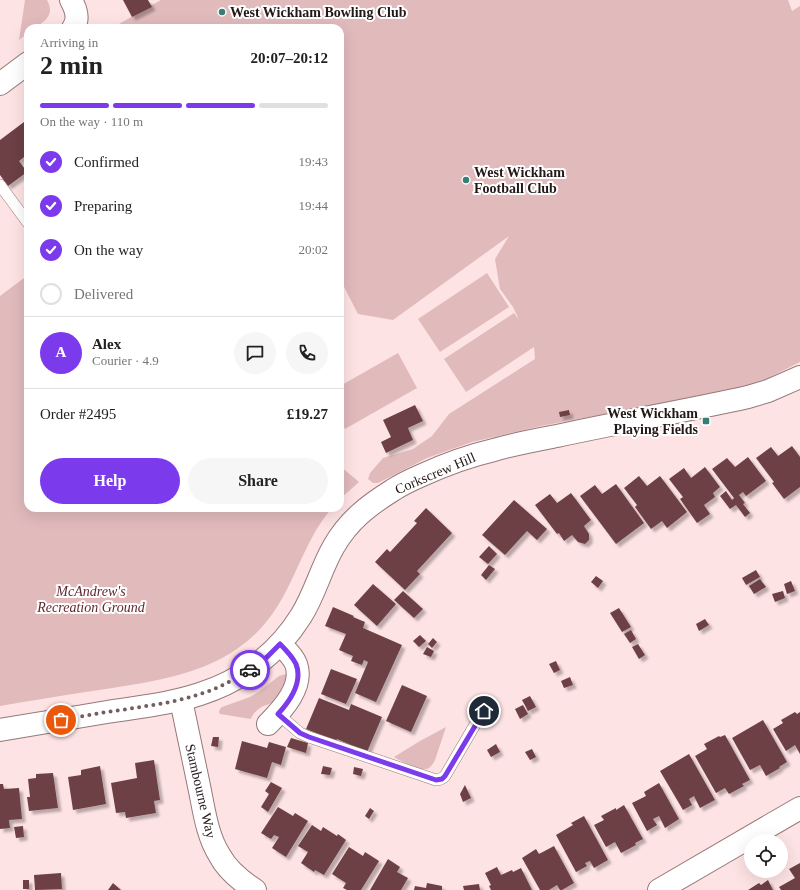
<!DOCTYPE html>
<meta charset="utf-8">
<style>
body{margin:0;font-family:Georgia,serif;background:#f6f6f6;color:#222;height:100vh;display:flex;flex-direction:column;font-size:15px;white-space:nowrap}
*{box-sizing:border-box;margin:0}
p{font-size:13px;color:#767676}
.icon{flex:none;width:22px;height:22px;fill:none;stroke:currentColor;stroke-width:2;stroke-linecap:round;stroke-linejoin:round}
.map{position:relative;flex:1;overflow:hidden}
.drawer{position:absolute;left:24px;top:24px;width:320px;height:488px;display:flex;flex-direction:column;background:#fff;border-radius:12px;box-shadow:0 4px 16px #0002}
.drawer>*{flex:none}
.buttons{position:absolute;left:744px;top:834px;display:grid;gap:8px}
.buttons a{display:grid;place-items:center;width:44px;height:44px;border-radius:50%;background:#fff;box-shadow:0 4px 16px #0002;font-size:20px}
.pin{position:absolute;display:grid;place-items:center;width:34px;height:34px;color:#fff;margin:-17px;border:2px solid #fff;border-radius:50%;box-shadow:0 1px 4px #0007}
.courier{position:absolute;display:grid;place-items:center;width:40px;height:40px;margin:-20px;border:3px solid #7c3aed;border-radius:50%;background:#fff;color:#222;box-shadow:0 1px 5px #0007}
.head em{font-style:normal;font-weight:700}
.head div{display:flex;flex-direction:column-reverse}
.head{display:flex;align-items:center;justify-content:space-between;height:68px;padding:0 16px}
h1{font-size:26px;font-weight:700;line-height:30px}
.bar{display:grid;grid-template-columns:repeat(4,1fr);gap:6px 4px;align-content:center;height:48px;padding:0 16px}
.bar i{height:5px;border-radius:3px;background:#e0e0e0}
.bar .on{background:#7c3aed}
.bar p{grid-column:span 4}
.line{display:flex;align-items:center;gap:10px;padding:0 16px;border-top:1px solid #e0e0e0}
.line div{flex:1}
.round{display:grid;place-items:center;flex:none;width:42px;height:42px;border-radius:21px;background:#f6f6f6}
ol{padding:0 16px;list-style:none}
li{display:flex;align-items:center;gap:12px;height:44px}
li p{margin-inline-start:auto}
li .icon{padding:4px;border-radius:50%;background:#7c3aed;color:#fff;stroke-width:4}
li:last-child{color:#767676}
li i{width:22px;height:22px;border:2px solid #e0e0e0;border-radius:50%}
.button{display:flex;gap:8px;margin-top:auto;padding:8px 16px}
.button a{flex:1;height:46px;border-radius:24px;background:#7c3aed;color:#fff;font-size:16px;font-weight:700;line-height:46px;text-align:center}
.button a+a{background:#f6f6f6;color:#222}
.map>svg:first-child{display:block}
</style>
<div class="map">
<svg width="800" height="890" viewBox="0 0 800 890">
<defs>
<filter id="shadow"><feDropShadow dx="3.5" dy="3.5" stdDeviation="1" flood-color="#0004"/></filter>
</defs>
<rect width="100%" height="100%" fill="#fee3e4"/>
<!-- green -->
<g fill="#e1babc">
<path d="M25,0H47C52,9 51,16 43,22C37,27 35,28 28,28V33L19,40Z"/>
<polygon points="161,0 788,0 792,11 800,6 800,362 758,383 713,398 637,408 541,426 472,442 427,458 378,483 373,483 368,479 370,473 383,458 413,449 432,436 449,414 535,359 534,347 466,392 444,359 514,313 519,320 513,307 500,289 495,259 509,236 393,320 358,314 340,279 340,28 112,28"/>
<polygon points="487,273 509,307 440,352 418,319"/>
<path d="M28,275V508H332C305,539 296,580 273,613C232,672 163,680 99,690C66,695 33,700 0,706V296Z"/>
<polygon points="398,353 417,388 345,429 340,420 340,386"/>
<polygon points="340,466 359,482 340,499"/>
<path d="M289,673C289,679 278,699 272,703C271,703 268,705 266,705C258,708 254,712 251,719L220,714L219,712L220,709L222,707L250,697L260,691L279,676Z"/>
<path d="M446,727L435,760C433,764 430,769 426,769C418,771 401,761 394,757L420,741Z"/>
</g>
<!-- building -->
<g fill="#6c4144" filter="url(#shadow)">
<polygon points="123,0 148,0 152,7 132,17"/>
<polygon points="28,119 28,154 19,161 27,172 8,186 0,175 0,140"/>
<polygon points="415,405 423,421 408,428 413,440 386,453 381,442 391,437 383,420"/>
<polygon points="569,410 570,415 560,417 559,412"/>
<polygon points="792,446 800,457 800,487 784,499 772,483 774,482 756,458 771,447 778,456"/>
<polygon points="748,457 766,481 746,496 743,492 739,495 745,503 743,504 750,513 745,517 736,505 730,509 720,496 726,491 732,500 734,498 712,469 727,458 735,467"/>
<polygon points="705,467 720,487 713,493 715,497 704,505 710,514 697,523 680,499 683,497 669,479 684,468 691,478"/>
<polygon points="639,476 647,486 660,476 687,512 667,528 662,521 651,529 635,507 637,505 624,488"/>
<polygon points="616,484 644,523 616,544 580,496 595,485 602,494"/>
<polygon points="571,493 591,520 584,526 589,534 589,540 585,544 578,542 572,535 564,541 559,533 557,534 535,505 550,494 557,503"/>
<polygon points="514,500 547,529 537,540 527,531 505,555 482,535"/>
<polygon points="426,508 452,533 417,571 420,574 405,590 375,562 387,549 390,552 417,523 414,521"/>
<polygon points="489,546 497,554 488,564 479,557"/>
<polygon points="489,565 495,569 486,580 481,575"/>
<polygon points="756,570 760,577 746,585 742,578"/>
<polygon points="596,576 603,581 598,588 591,582"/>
<polygon points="760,579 766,587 754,594 749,586"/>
<polygon points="791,581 795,591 787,594 784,584"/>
<polygon points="373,584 396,604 377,626 354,605"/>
<polygon points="403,591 423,609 414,618 394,600"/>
<polygon points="783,591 785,598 775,602 772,594"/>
<polygon points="333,607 354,616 353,617 365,622 363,628 402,645 376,702 355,693 368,662 364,660 362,665 351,661 353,656 339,650 346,634 325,626"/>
<polygon points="619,608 631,627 622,632 610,613"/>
<polygon points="705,619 709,625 699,631 696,624"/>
<polygon points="631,630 636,639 630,643 624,634"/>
<polygon points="420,635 426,641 419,647 413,641"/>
<polygon points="433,638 437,642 432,648 428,644"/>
<polygon points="638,644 645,655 639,659 632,647"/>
<polygon points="427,647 434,651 431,657 423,654"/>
<polygon points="556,661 560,670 554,673 549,664"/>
<polygon points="331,669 357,679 346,704 321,694"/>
<polygon points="570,677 573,685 564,688 561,681"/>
<polygon points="402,685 427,696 411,732 386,721"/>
<polygon points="530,696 536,707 528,711 522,700"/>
<polygon points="319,698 349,710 351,704 382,717 367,752 337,739 336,741 306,729"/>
<polygon points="523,705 528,714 520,719 515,709"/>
<polygon points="795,712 797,714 800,712 800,754 795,745 786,751 773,729 783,723 781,720"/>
<polygon points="763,720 787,762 779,767 780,768 766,776 760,765 750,770 732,738"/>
<polygon points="725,735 750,780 742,784 744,786 729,794 725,788 716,793 695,756 707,749 704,744 719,736 720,737"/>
<polygon points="213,737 219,737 218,747 211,746"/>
<polygon points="291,738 308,743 306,753 287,747"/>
<polygon points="242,741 267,748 269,742 286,747 281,765 272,762 267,778 235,769"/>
<polygon points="496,744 500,752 491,757 487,750"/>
<polygon points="532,749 536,757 530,760 525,752"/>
<polygon points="689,754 715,800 700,808 694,796 689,799 692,805 683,810 660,771"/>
<polygon points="154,760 160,800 154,801 156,813 126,818 125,812 116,813 111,783 137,778 135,763"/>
<polygon points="100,766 106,804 73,810 68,777 81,775 81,770"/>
<polygon points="323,766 332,768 330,775 321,774"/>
<polygon points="354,767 363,769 361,776 353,774"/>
<polygon points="53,773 58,808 29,811 27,797 30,797 28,779 36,778 36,774"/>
<polygon points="271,782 282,788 268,812 261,807 269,794 265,791"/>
<polygon points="659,783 679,819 665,828 659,816 653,819 657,825 647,831 632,803 646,796 644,792"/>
<polygon points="0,784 3,784 4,789 19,788 22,819 9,820 10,828 0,829"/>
<polygon points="465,785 471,798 463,802 460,794"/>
<polygon points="624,805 643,839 635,843 636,845 621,853 615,842 606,847 594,825 604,820 601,816 616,808 616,810"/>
<polygon points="278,807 293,816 295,813 308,821 286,857 272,848 279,837 274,835 271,839 261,833"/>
<polygon points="370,808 374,811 369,819 365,816"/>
<polygon points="584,816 608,860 594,868 590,861 585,863 587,866 576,872 556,835 573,825 571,823"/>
<polygon points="312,825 321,831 323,827 337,836 338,834 346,840 324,875 315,870 314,872 301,863 308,852 298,846"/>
<polygon points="23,826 24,837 16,838 14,827"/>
<polygon points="554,846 574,883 562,890 560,890 557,885 549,890 540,890 522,858 536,849 539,854"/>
<polygon points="349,847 363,856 365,852 379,861 361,890 347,890 343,888 346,883 332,874"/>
<polygon points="388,859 400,867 397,872 408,878 401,890 370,890"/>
<polygon points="800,863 800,890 781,890 779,887 795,878 789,869"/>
<polygon points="497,867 501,875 512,870 513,872 521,868 532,890 491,890 489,886 491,885 485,873"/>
<polygon points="61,873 62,889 35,890 34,875"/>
<rect x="23" y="880" width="6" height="9"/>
<polygon points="768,880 773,890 748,890 759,883 761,885"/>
<polygon points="113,883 121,890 108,890"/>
<polygon points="427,883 442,886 442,890 414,890 415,886 426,888"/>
<polygon points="479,884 480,890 464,890 463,886"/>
</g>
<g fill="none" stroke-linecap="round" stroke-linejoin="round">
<defs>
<g id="service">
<polyline points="0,185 28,223"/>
<path d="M278,714L300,733L309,737L436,780C440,780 442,779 445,776L483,711"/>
</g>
<g id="minor">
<path d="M71,0C76,9 80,19 73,28"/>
<polyline points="0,84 28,63"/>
<path d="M181,700C187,729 193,757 199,786C204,810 207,836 220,856C228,871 241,881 255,890"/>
<path d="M268,724C283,709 304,686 296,664C293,656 286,650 280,644"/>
<polyline points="659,890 800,808"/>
</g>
<path id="tertiary" d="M0,730C36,724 71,718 107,712C138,707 170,704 200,694C242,681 278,653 301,616C315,594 321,568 334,546C349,520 369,505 393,490C402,484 411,480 420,476C444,465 468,456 494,450C514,444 536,440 557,436C621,422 685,411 748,397L768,391L800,377"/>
</defs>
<!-- service casing -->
<use href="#service" stroke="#967879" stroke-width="12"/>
<!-- minor casing -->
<use href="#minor" stroke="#967879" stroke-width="24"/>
<!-- tertiary casing -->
<use href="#tertiary" stroke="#967879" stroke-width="24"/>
<!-- service -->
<use href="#service" stroke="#fff" stroke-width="11"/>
<!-- minor -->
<use href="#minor" stroke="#fff" stroke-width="22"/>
<!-- tertiary -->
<use href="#tertiary" stroke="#fff" stroke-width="22"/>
</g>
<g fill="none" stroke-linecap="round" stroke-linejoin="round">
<!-- done -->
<path stroke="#705f5f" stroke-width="4" stroke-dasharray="0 7.2" d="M61,720C83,716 105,712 128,709C152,705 177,702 200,694C218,689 234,679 250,670"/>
<!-- route -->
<path stroke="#7c3aed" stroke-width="5" d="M250,670L267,657L280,644C286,650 292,656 296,664C303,682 290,701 278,714L300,733L309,737L436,780L442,779L445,776L484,711"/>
</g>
<!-- markers -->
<g fill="#377e77" stroke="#fff" stroke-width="1.5">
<circle cx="222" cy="12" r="4"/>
<circle cx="466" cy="180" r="4"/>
<rect x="702" y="417" width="8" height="8" rx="2"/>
</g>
<g text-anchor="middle" stroke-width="4" stroke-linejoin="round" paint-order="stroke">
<!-- poi labels -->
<g font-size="14" font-weight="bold" fill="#231818" stroke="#fff" text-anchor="start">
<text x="230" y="17">West Wickham Bowling Club</text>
<text x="474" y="177">West Wickham<tspan x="474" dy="16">Football Club</tspan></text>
<text x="698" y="418" text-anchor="end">West Wickham<tspan x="698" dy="16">Playing Fields</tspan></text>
</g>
<!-- street labels -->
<g font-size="14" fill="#231818" stroke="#fff">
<text transform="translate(435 473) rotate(-23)" y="5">Corkscrew Hill</text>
<text transform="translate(201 791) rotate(77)" y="5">Stambourne Way</text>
</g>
<!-- park labels -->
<g font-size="14" font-style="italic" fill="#64262e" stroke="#fff">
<text x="91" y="596">McAndrew's<tspan x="91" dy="16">Recreation Ground</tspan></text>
</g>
</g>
</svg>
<div class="buttons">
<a><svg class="icon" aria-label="locate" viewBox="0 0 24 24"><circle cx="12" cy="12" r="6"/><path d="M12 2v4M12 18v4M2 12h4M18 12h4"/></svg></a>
</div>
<div class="pin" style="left:61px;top:720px;background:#ea580c"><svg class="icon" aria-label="bag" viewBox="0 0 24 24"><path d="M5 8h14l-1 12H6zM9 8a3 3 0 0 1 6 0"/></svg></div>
<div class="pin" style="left:484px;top:711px;background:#1f2937"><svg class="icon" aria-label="home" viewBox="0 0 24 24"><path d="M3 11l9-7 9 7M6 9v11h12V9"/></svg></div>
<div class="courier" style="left:250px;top:670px"><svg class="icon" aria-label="car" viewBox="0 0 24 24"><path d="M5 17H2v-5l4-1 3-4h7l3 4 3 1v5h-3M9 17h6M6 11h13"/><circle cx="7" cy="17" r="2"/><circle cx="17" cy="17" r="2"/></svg></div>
<section class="drawer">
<div class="head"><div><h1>2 min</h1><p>Arriving in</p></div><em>20:07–20:12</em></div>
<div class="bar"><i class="on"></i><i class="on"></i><i class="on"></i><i></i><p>On the way · 110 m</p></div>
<ol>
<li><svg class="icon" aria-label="check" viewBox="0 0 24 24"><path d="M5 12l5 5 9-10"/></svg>Confirmed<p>19:43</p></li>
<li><svg class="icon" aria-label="check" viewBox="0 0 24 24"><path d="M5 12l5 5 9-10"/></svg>Preparing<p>19:44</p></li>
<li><svg class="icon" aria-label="check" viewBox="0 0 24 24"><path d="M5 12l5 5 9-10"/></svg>On the way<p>20:02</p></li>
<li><i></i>Delivered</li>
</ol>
<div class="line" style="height:72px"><b class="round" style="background:#7c3aed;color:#fff">A</b><div><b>Alex</b><p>Courier · 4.9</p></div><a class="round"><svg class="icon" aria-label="chat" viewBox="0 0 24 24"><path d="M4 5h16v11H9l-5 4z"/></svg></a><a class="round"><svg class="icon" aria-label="phone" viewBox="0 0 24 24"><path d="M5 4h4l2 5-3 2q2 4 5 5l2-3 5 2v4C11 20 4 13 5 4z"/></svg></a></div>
<div class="line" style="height:52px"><div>Order #2495</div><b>£19.27</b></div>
<div class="button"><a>Help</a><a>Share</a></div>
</section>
</div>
